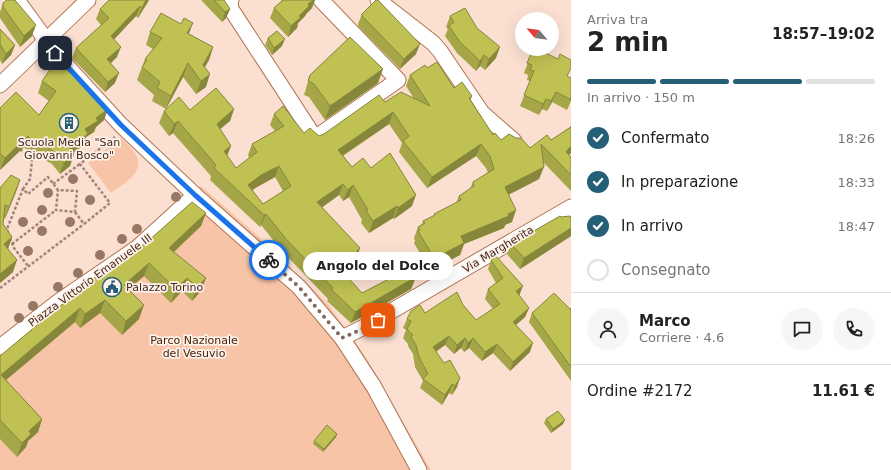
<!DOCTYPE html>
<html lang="it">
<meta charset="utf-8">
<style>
body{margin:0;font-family:"DejaVu Sans",sans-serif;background:#f6f6f6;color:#222;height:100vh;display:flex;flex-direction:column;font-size:15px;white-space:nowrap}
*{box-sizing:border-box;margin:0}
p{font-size:13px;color:#767676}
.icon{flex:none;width:22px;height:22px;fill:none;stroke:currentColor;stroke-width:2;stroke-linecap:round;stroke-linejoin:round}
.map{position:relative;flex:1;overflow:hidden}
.sheet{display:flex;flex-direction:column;background:#fff;width:320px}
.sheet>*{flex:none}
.needle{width:26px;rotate:299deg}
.tools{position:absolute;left:515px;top:12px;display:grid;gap:8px}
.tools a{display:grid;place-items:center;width:44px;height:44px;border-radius:50%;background:#fff;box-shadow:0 4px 16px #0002;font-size:20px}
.pin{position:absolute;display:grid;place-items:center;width:34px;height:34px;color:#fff;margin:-17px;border-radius:8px;box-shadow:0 2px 6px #0006}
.courier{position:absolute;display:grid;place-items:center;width:40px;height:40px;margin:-20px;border:3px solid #1a73e8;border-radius:50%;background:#fff;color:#222;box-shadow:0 1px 5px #0007}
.bubble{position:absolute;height:28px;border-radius:14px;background:#fff;box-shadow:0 4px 16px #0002;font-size:13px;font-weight:800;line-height:28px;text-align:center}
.summary em{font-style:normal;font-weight:800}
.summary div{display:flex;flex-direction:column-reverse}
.summary{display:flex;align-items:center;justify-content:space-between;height:68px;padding:0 16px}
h1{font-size:26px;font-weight:800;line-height:30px}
.bar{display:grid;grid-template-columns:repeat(4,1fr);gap:6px 4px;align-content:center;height:48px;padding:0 16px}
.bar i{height:5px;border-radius:3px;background:#e0e0e0}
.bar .current{background:#255e77}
.bar p{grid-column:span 4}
.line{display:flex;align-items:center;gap:10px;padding:0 16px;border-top:1px solid #e0e0e0}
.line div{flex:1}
.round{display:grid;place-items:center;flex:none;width:42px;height:42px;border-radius:21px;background:#f6f6f6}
ol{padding:0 16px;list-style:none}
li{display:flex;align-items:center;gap:12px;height:44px}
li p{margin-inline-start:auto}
li .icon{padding:4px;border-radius:50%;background:#255e77;color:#fff;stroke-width:4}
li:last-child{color:#767676}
li i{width:22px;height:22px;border:2px solid #e0e0e0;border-radius:50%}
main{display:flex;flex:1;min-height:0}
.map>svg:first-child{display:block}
</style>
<main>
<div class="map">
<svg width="571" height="470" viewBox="0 0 571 470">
<rect width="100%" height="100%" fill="#fbe0d2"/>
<!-- green -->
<g fill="#f8c4a7">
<path d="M121,138C126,143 133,149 136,155C146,172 122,185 111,193L88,163Z"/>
<polygon points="201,186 258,236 328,304 365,356 431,470 0,470 0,343"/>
</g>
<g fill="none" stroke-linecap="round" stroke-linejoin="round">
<defs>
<g id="minor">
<polyline points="17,0 41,33 45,42 121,125 195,195 299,287 342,338 374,387 419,470"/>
<polyline points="231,0 230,2 231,9 315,138 398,80 321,0"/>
<polyline points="378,0 433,43 440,51 482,113 514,141"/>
<polyline points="0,85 88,0"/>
<polyline points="342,338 364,327 571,207"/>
<polyline points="0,347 58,302 137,248 195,195"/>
</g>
</defs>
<!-- minor casing -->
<use href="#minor" stroke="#af7452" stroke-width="17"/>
<!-- path -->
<g stroke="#a08678" stroke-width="2.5" stroke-dasharray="3 2" stroke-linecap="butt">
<polyline points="20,149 32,160 30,179 23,189 28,194 48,177 58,190 77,191 75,212 56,210 58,190"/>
<polyline points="53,184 80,164"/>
<polyline points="75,212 84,224 110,203 80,164 115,137"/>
<polyline points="8,233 7,229 23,189"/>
<polyline points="10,238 14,248 28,266"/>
<polyline points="12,244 56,210"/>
<polyline points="0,288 84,224"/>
</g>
<!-- minor -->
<use href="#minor" stroke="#fff" stroke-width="15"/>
</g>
<!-- trees -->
<g fill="#987865">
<circle cx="73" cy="179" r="5"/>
<circle cx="48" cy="193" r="5"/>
<circle cx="176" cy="197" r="5"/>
<circle cx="90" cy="200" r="5"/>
<circle cx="42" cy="210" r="5"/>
<circle cx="23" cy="222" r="5"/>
<circle cx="70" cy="222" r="5"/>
<circle cx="137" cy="229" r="5"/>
<circle cx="42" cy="231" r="5"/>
<circle cx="122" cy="239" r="5"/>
<circle cx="28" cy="251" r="5"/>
<circle cx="100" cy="255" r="5"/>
<circle cx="78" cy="273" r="5"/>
<circle cx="58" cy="287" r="5"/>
<circle cx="33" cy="306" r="5"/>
<circle cx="19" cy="318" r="5"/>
</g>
<!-- wall -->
<g fill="#a4a647" fill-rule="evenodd">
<polygon points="149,0 138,18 136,16 114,39 117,57 111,63 115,83 105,92 72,58 76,48 101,25 96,19 100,9"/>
<polygon points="201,0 224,0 230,9 226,18 222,22"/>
<polygon points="281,0 315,0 312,8 307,13 305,16 298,23 297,28 288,37 270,18 274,8 282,1"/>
<polygon points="3,3 32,36 20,47 0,18 0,12"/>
<polygon points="362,14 416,54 400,69 358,26 358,24"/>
<polygon points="450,16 477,28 496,58 485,70 480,66 476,71 457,53 445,36 448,29 446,27"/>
<polygon points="0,29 15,45 11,55 2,64 0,60"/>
<polygon points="150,32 189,34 213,47 209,60 205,67 206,87 196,94 183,77 166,109 152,101 154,95 137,80 145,59 153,49 146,45"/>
<polygon points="268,38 282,46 272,55 265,45"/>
<polygon points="533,49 568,77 571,100 567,110 552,102 547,111 542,109 539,115 520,106 530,81 527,80 528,75 524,73"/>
<path d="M427,68L454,88L472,96L471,100L493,135L501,140L530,148L551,140L570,127L571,125V153L569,155L571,157V191L543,162L539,179L508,195L512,222L505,225L504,228L464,244L460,255L433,269L430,263L427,265L414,243L415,241L414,238L418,227L422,224L423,221L434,216V214L456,203L459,196L470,189L473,182L488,173L486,168L476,156L427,188L399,152L402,143L389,124L343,156L352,167L371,168L412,206L394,219L393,218L369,233L361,223L362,220L349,197L343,201L339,195L322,207L356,260L353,263L350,270L345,274L362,293L416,277L411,289L351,323L327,301L328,299L282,251L261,225L260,227L210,180L211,176L173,133L169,136L159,123L164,111L234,109L230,121L220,129L231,146L227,156L236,168L249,158L248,155L252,144L275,131L270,125L274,114L304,133L319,136L385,102L413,97L406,86L410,75ZM275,177L283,191L263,204L252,190L257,187Z"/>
<polygon points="65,70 104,120 96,127 94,132 86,137 84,145 73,153 74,154 70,166 60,174 52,164 31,152 30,153 24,147 0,170 0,108 39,115 49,101 38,93 42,81"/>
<polygon points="310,75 378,83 325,120 309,97 304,95"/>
<polygon points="20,180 5,219 4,218 3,224 12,237 8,248 13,272 0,283 0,188"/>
<polygon points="206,213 201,226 174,252 201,291 192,301 182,291 171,303 144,276 129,289 139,319 122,335 100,313 80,328 75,322 6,380 42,419 38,432 28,441 26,447 17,457 0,439 0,356 67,300 68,296"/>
<polygon points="571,236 520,269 507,254 511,244"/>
<polygon points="491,260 529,308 525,317 516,325 530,352 510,371 493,353 482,361 469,348 464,352 461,348 454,354 445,345 436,352 457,387 452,395 449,393 442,405 420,388 423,381 415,367 413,354 408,346 408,344 403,338 406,330 403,328 407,319 425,313 463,305 476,320 493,309 485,299 488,289 496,283 488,269"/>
<polygon points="571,308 571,381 529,322 532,313"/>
<polygon points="546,419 563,424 551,433 544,423"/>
<polygon points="337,434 336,437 323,452 313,444 314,441"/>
</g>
<!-- shaded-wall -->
<g fill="#86873a">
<polygon points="146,0 149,0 138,18 142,8"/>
<polygon points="313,0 315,0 312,8 307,13 305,16 298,23 297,28 288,37 291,26 308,4"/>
<polygon points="140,6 136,16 107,47 111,36"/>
<polygon points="230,9 226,18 222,22 225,12"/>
<polygon points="193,23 188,36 187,33"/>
<polygon points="36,25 32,36 20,47 24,36"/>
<polygon points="285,39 282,46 272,55 274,48"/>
<polygon points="420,44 416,54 400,69 404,59"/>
<polygon points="15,45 11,55 2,64 6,54"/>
<polygon points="121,47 117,57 103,70 107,59"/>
<polygon points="213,47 209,60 198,78 203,65"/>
<polygon points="500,47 496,58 485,70 489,59"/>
<polygon points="484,55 480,66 476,71 480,61"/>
<polygon points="188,63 183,77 166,109 171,96"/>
<polygon points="383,69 378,83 325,120 330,106"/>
<polygon points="119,73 115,83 105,92 108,82"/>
<polygon points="210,74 206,87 196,94 201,81"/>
<polygon points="556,92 552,102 547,111 551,101"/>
<polygon points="571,98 571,100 567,110"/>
<polygon points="546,99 542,109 539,115 543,104"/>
<polygon points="108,109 104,120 96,127 94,132 86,137 84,145 65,158 69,147 96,118"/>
<polygon points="234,109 230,121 213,135 217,124"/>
<polygon points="393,112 389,124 334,161 338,150"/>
<polygon points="178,121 173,133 169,136 174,124"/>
<polygon points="28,136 24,147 0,170 5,158"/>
<polygon points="36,140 31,152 30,153 34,142"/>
<polygon points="481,144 476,156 427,188 432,177"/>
<polygon points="231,146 226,158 224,151"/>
<polygon points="571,146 571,153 561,163 566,152"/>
<polygon points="74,154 70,166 60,174 64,163"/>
<polygon points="279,166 275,177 257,187 244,196 248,185 261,175"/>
<polygon points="544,167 539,179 500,199 505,187"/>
<polygon points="20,180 16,192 5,219 9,207"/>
<polygon points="343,184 339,195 313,214 317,202"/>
<polygon points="353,185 349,197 343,201 348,190"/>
<polygon points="416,195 412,206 394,219 398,208"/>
<polygon points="397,206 393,218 369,233 373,221"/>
<polygon points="516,210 512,222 505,225 504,228 464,244 460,255 433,269 437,257 461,236 508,214"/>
<polygon points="206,213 201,226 164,261 169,248"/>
<polygon points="266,214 261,225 260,227 264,215"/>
<polygon points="571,228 571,236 520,269 524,258"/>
<polygon points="12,237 8,249 4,244"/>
<polygon points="360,248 356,260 353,263 350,270 337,282 341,270 352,256"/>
<polygon points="434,252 430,263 427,265 431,253"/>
<polygon points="17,260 13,272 0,283 0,274"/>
<polygon points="149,263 144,276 119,298 124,285"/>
<polygon points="416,277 411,289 351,323 355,312"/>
<polygon points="187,278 182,291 171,303 176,289"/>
<polygon points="206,278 201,291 192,301 197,287"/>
<polygon points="523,286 519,296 516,291"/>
<polygon points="105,300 100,313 80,328 85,314"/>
<polygon points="144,305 139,319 122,335 126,321"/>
<polygon points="80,308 75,322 0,385 1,375"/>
<polygon points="529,308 525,317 509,331 513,322"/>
<polygon points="449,336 445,345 429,356 433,347"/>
<polygon points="465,338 461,348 454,354 457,345"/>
<polygon points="473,338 469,348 464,352 468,343"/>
<polygon points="533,343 530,352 510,371 513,362"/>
<polygon points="497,344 493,353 482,361 485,352"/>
<polygon points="460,378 457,387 452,395 455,386"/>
<polygon points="452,384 449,393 442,405 445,395"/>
<polygon points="42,419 38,432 28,441 26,447 17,457 22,443 29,431"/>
<polygon points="565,420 563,424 551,433 553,429"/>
<polygon points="337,434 336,437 323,452 324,449"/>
</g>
<!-- building -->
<g fill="#bfc153" stroke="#86873a" fill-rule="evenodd">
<polygon points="7,0 15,0 36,25 24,36 3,7 3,3"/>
<polygon points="109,0 146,0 142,8 140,6 111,36 121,47 107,59 119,73 108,82 76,48 109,18 100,9"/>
<polygon points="214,0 224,0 230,9 225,12"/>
<polygon points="283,0 313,0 308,4 309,6 299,16 301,17 291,26 274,8"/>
<polygon points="376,0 378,0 420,44 404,59 362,16 362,14"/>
<polygon points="465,8 477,28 500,47 489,59 484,55 480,61 460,42 449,26 454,22 450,16"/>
<polygon points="161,13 181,24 184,18 193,23 187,33 213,47 203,65 210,74 201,81 188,63 171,96 157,88 160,82 142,67 147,60 145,59 162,38 150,32"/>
<polygon points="0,29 15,45 6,54 0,44"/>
<polygon points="277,31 285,39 274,48 268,38"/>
<polygon points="350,37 383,69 330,106 314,84 308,81 310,75"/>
<polygon points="533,49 537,49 558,59 560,54 571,60 571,68 567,76 571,78 571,98 570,99 556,92 551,101 546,99 543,104 524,95 534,71 530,70 532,65 527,63"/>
<polygon points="57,60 66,67 65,69 85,83 108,109 96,118 98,121 85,129 88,134 69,147 74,154 64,163 56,153 36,140 34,142 28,136 5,158 0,154 0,108 16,92 39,115 56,91 42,81"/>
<path d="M437,62L454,88L462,82L472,96L469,98L493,135L495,133L501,140L509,134L516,138H521L530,148L547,135L551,140L571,127V146L566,152L571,157V175L541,144L544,167L505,187L516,210L508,214L509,216L461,236L464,243L437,257L434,252L431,253L418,231L420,230L418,227L425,223L423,221L435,215L434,214L461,200L459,196L474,186L473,182L494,169L490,156L481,144L432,177L403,141L409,136L393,112L338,150L352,167L363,158L371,168L390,153L416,195L398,208L397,206L373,221L366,211L368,210L353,185L348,190L343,184L317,202L360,248L352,256L355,259L341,270L362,293L410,268L416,277L355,312L331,289L333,288L286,239L266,214L264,215L214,168L216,165L178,121L174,124L164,111L179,97L190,110L216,88L234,109L217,124L231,146L224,151L236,168L257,152L252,144L284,126L274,114L283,106L304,133L310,128L319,136L324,134L379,95L385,102L401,92L430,106L410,75L425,65L427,68ZM279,166L291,186L263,204L248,185L261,175Z"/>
<polygon points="11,175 20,180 9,207 5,205 3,224 12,237 4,244 17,260 0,274 0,188"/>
<polygon points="192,202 206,213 169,248 206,278 197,287 187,278 176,289 149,263 124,285 144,305 126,321 105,300 85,314 80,308 1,375 42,419 29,431 31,434 22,443 0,420 0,356 70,298 68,296 147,242"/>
<polygon points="560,216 561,217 570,216 571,219 571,228 524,258 511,244"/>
<polygon points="496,256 523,286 516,291 529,308 513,322 533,343 513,362 497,344 485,352 473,338 468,343 465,338 457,345 449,336 433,347 444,363 450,360 460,378 455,386 452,384 445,395 423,379 428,374 419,357 416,345 411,337 413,335 407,329 411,321 407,319 411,311 420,305 425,313 457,292 463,305 476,320 500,304 488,289 503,278 491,260"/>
<polygon points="554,293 570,309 571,308 571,367 532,313"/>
<polygon points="558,411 565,420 553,429 546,419"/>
<polygon points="327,425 337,434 324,449 314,441"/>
</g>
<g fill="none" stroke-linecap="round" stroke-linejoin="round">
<!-- done -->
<polyline stroke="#83695b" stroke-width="4" stroke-dasharray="0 7.2" points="269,260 299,287 342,338 360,330 378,320"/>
<!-- route -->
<polyline stroke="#1a73e8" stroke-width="5" points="55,53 121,125 195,195 269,260"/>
</g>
<!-- icons -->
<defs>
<symbol id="building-ring" viewBox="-11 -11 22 22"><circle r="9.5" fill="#fef1e9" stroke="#255e77" stroke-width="1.5"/><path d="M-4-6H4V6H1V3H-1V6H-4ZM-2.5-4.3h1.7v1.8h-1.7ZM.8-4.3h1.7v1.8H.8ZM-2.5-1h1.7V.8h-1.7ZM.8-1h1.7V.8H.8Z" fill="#255e77"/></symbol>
<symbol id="civic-ring" viewBox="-11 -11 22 22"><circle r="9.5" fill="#fef1e9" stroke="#255e77" stroke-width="1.5"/><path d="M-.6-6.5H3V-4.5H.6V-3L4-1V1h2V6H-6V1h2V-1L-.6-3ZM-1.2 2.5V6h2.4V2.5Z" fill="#255e77"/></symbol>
</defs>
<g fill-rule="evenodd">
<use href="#building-ring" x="58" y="112" width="22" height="22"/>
<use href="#civic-ring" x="101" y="276" width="22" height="22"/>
</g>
<g text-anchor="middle" stroke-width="3.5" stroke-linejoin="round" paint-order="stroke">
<!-- poi labels -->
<g font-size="11" fill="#42291b" stroke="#fef1e9">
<text x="69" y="146">Scuola Media "San<tspan x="69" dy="13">Giovanni Bosco"</tspan></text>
<text x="126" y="291" text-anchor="start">Palazzo Torino</text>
</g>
<!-- street labels -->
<g font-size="11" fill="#42291b" stroke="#fef1e9">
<text transform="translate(498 249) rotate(-31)" y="4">Via Margherita</text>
<text transform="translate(90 280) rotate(-36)" y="4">Piazza Vittorio Emanuele III</text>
</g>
<!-- park labels -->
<g font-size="11" fill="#47230c" stroke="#fef1e9">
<text x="194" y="344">Parco Nazionale<tspan x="194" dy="13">del Vesuvio</tspan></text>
</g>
</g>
</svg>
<div class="tools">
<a><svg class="needle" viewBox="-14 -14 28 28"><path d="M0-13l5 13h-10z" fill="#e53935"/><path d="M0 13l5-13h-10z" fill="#767676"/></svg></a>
</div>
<div class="pin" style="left:378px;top:320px;background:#ea580c"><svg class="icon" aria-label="bag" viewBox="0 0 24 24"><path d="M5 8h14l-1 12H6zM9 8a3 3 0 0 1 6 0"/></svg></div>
<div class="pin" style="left:55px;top:53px;background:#1f2937"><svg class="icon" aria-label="home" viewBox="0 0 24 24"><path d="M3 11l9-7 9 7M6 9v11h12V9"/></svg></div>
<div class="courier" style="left:269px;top:260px"><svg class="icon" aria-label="bike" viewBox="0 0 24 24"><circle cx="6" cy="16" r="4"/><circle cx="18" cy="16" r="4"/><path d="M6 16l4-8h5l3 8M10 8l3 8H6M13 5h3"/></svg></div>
<div class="bubble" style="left:303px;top:252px;width:150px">Angolo del Dolce</div>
</div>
<section class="sheet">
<div class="summary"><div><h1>2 min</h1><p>Arriva tra</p></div><em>18:57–19:02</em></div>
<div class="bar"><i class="current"></i><i class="current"></i><i class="current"></i><i></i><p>In arrivo · 150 m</p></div>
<ol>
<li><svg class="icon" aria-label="check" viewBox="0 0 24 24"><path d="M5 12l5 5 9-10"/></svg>Confermato<p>18:26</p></li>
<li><svg class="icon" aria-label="check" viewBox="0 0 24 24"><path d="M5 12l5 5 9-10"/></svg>In preparazione<p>18:33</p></li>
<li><svg class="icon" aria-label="check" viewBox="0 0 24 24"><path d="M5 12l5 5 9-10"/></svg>In arrivo<p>18:47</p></li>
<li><i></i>Consegnato</li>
</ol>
<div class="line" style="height:72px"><a class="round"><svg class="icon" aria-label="person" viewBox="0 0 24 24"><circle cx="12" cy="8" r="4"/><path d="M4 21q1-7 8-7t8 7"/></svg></a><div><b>Marco</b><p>Corriere · 4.6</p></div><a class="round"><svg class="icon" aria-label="chat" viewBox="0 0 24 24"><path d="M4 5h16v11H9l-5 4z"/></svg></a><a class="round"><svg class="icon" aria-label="phone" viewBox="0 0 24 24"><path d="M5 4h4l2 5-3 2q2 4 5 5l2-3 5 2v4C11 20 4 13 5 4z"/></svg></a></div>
<div class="line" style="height:52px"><div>Ordine #2172</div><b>11.61 €</b></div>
</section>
</main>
